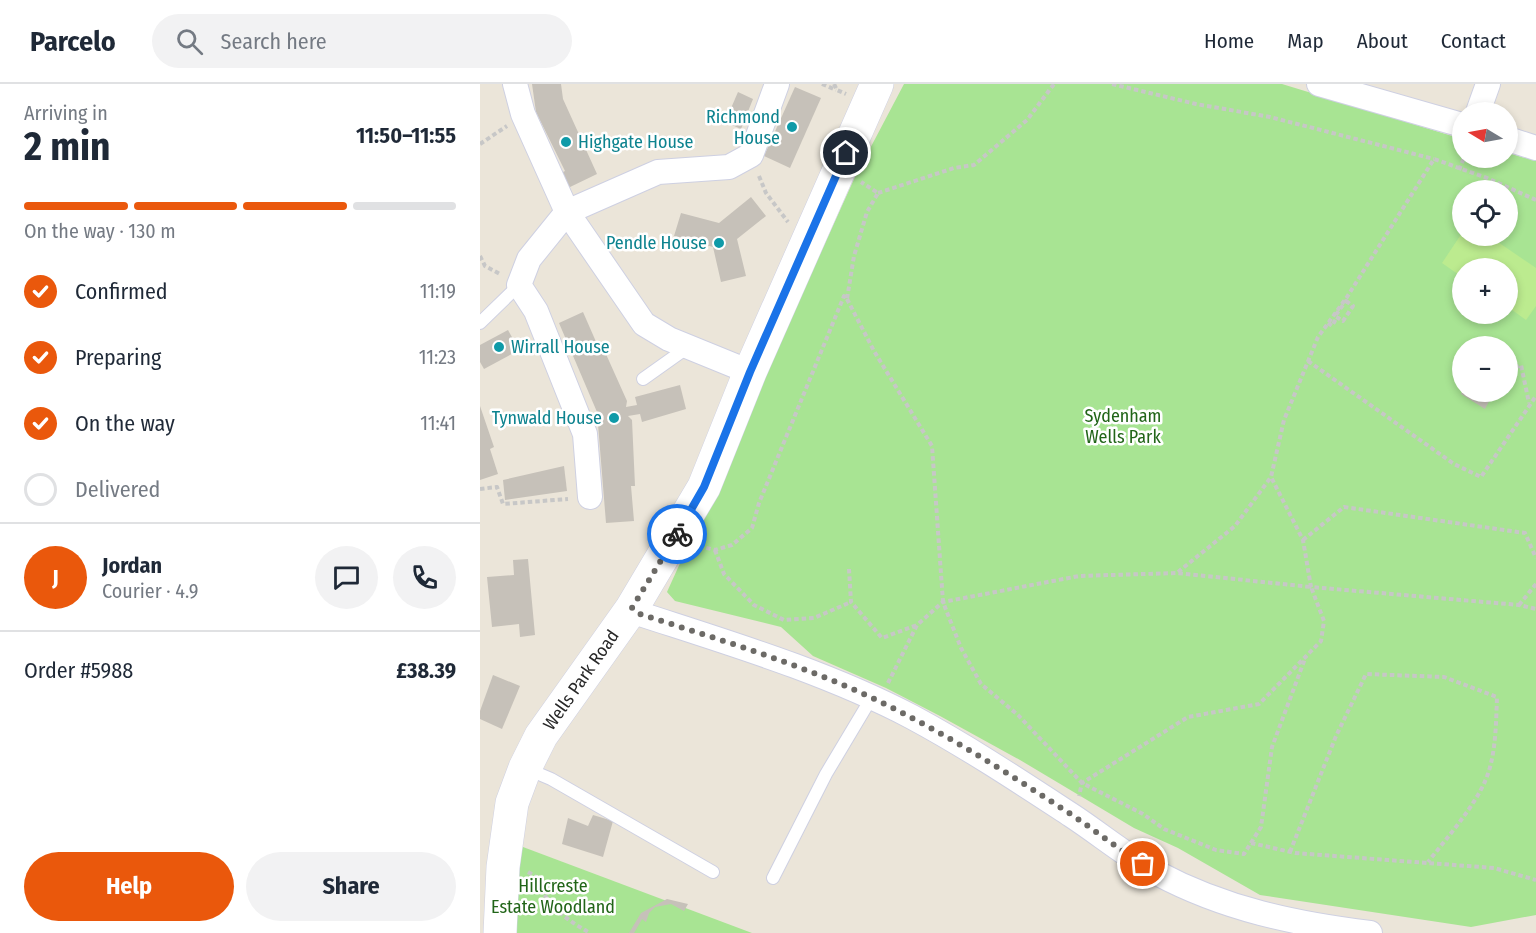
<!DOCTYPE html>
<meta charset="utf-8">
<style>
body{margin:0;font-family:"Fira Sans Condensed",sans-serif;background:#f2f2f3;color:#1f2937;height:100vh;display:flex;flex-direction:column;font-size:22px;white-space:nowrap}
*{box-sizing:border-box;margin:0}
p{font-size:20px;color:#747a83}
.icon{flex:none;width:33px;height:33px;fill:none;stroke:currentColor;stroke-width:2;stroke-linecap:round;stroke-linejoin:round}
.map{position:relative;flex:1;overflow:hidden}
.side{display:flex;flex-direction:column;background:#fff;width:480px}
.side>*{flex:none}
.needle{width:39px;rotate:280deg}
.fabs{position:absolute;left:972px;top:18px;display:grid;gap:12px}
.fabs a{display:grid;place-items:center;width:66px;height:66px;border-radius:50%;background:#fff;box-shadow:0 3px 9px #0003;font-size:30px}
.pin{position:absolute;display:grid;place-items:center;width:51px;height:51px;color:#fff;margin:-26px;border:3px solid #fff;border-radius:50%;box-shadow:0 2px 6px #0007}
.courier{position:absolute;display:grid;place-items:center;width:60px;height:60px;margin:-30px;border:4px solid #1a73e8;border-radius:50%;background:#fff;color:#222;box-shadow:0 2px 8px #0007}
.overview em{font-style:normal;font-weight:700}
.overview div{display:flex;flex-direction:column-reverse}
.overview{display:flex;align-items:center;justify-content:space-between;height:102px;padding:0 24px}
h1{font-size:39px;font-weight:700;line-height:45px}
.bar{display:grid;grid-template-columns:repeat(4,1fr);gap:9px 6px;align-content:center;height:72px;padding:0 24px}
.bar i{height:8px;border-radius:4px;background:#e0e1e3}
.bar .current{background:#ea580c}
.bar p{grid-column:span 4}
.line{display:flex;align-items:center;gap:15px;padding:0 24px;border-top:2px solid #e0e1e3}
.line div{flex:1}
.round{display:grid;place-items:center;flex:none;width:63px;height:63px;border-radius:32px;background:#f2f2f3}
ol{padding:0 24px;list-style:none}
li{display:flex;align-items:center;gap:18px;height:66px}
li p{margin-inline-start:auto}
li .icon{padding:6px;border-radius:50%;background:#ea580c;color:#fff;stroke-width:4}
li:last-child{color:#747a83}
li i{width:33px;height:33px;border:3px solid #e0e1e3;border-radius:50%}
.primary-button{display:flex;gap:12px;margin-top:auto;padding:12px 24px}
.primary-button a{flex:1;height:69px;border-radius:36px;background:#ea580c;color:#fff;font-size:24px;font-weight:700;line-height:69px;text-align:center}
.primary-button a+a{background:#f2f2f3;color:#1f2937}
header{display:flex;align-items:center;gap:36px;box-sizing:border-box;height:84px;padding:0 30px;background:#fff;border-bottom:2px solid #e0e1e3}
header strong{font-size:28px}
nav{display:flex;gap:33px;margin-inline-start:auto;font-size:21px}
.search{width:420px;height:54px;background:#f2f2f3;display:flex;align-items:center;gap:15px;box-sizing:border-box;padding:0 21px;border-radius:33px;color:#747a83;font-size:22px}
main{display:flex;flex:1;min-height:0}
.map>svg:first-child{display:block}
</style>
<header>
<strong>Parcelo</strong>
<div class="search"><svg class="icon" aria-label="search" viewBox="0 0 24 24"><circle cx="10" cy="10" r="6"/><path d="M15 15l6 6"/></svg>Search here</div>
<nav><a>Home</a><a>Map</a><a>About</a><a>Contact</a></nav>
</header>
<main>
<section class="side">
<div class="overview"><div><h1>2 min</h1><p>Arriving in</p></div><em>11:50–11:55</em></div>
<div class="bar"><i class="current"></i><i class="current"></i><i class="current"></i><i></i><p>On the way · 130 m</p></div>
<ol>
<li><svg class="icon" aria-label="check" viewBox="0 0 24 24"><path d="M5 12l5 5 9-10"/></svg>Confirmed<p>11:19</p></li>
<li><svg class="icon" aria-label="check" viewBox="0 0 24 24"><path d="M5 12l5 5 9-10"/></svg>Preparing<p>11:23</p></li>
<li><svg class="icon" aria-label="check" viewBox="0 0 24 24"><path d="M5 12l5 5 9-10"/></svg>On the way<p>11:41</p></li>
<li><i></i>Delivered</li>
</ol>
<div class="line" style="height:108px"><b class="round" style="background:#ea580c;color:#fff">J</b><div><b>Jordan</b><p>Courier · 4.9</p></div><a class="round"><svg class="icon" aria-label="chat" viewBox="0 0 24 24"><path d="M4 5h16v11H9l-5 4z"/></svg></a><a class="round"><svg class="icon" aria-label="phone" viewBox="0 0 24 24"><path d="M5 4h4l2 5-3 2q2 4 5 5l2-3 5 2v4C11 20 4 13 5 4z"/></svg></a></div>
<div class="line" style="height:78px"><div>Order #5988</div><b>£38.39</b></div>
<div class="primary-button"><a>Help</a><a>Share</a></div>
</section>
<div class="map">
<svg width="1056" height="849" viewBox="0 0 1056 849">
<rect width="100%" height="100%" fill="#ebe5d9"/>
<!-- green -->
<g fill="#a8e493" fill-rule="evenodd">
<path d="M424,0H802L982,55V74H1028V69L1056,77V831L991,843L780,811L698,764L654,744L540,676L460,632L406,604L333,572L301,543L195,517L187,508L375,93ZM982,106H1028V152H982ZM982,184H1028V230H982ZM982,262H1028V308H982Z"/>
<polygon points="35,760 272,849 35,849"/>
</g>
<!-- pitch -->
<polygon fill="#bceb8f" points="982,149 982,152 1009,152 1056,184 1056,222 1046,236 1028,223 1028,184 982,184 982,193 962,179"/>
<!-- building -->
<g fill="#c6c1b9">
<polygon points="52,0 81,0 83,15 117,90 88,104 81,89 85,87 56,28"/>
<polygon points="315,3 341,14 310,84 284,72"/>
<polygon points="258,8 273,15 261,45 245,38"/>
<polygon points="271,113 286,132 257,155 266,192 241,198 233,163 194,152 201,129 239,139"/>
<polygon points="103,228 117,260 121,259 147,317 146,323 157,321 155,313 200,301 206,325 162,338 160,330 148,332 152,336 155,402 151,402 154,437 126,439 117,328 79,239"/>
<polygon points="28,246 39,266 4,285 0,278 0,261"/>
<polygon points="982,308 1014,308 1005,325 981,310"/>
<polygon points="0,322 14,363 10,365 18,390 0,396"/>
<polygon points="84,382 87,407 25,416 23,396"/>
<polygon points="48,475 55,551 40,553 39,540 12,543 7,493 34,491 33,476"/>
<polygon points="13,591 40,602 22,645 0,635 0,627"/>
<polygon points="113,731 133,737 123,773 82,760 88,734 108,742"/>
<polygon points="187,815 208,820 204,827 191,820 175,823 169,829 166,838 162,835 154,849 149,849 161,829"/>
</g>
<g fill="none" stroke-linecap="round" stroke-linejoin="round">
<defs>
<g id="lane">
<polyline points="0,239 39,201"/>
<polyline points="163,295 208,263"/>
<polyline points="45,684 71,695 233,788"/>
<polyline points="293,794 346,690 392,613"/>
</g>
<g id="street">
<polyline points="35,0 43,30 87,128 164,240 189,255 270,288"/>
<polyline points="839,0 982,41"/>
<polyline points="998,28 1008,0"/>
<polyline points="1028,55 1056,64"/>
<polyline points="110,413 105,350 56,227 39,201 49,175 87,128 178,88 249,83 271,71 297,0"/>
<path d="M152,524L160,530C252,560 346,588 432,633C486,662 539,697 591,731C620,750 646,772 677,789C744,825 816,840 890,849"/>
</g>
<polyline id="secondary" points="20,849 23,783 32,719 45,684 61,652 152,524 224,403 270,288 397,0"/>
</defs>
<!-- lane casing -->
<use href="#lane" stroke="#ced0e2" stroke-width="14"/>
<!-- street casing -->
<use href="#street" stroke="#ced0e2" stroke-width="26"/>
<!-- secondary casing -->
<use href="#secondary" stroke="#ced0e2" stroke-width="34"/>
<!-- path -->
<g stroke="#c7c7c7" stroke-width="4" stroke-dasharray="4.5 3" stroke-linecap="butt">
<polyline points="342,0 356,6"/>
<polyline points="354,0 357,6 366,10"/>
<polyline points="632,0 716,20 790,33 954,75"/>
<polyline points="0,60 27,42"/>
<polyline points="979,86 984,74"/>
<polyline points="279,92 286,109 308,138"/>
<polyline points="398,109 474,84 494,81 547,36 574,0"/>
<polyline points="1056,116 1007,94 954,75 867,213 838,253 804,336 791,393 823,456 831,503 1039,521 1056,525"/>
<polyline points="0,172 5,182 20,190"/>
<polyline points="367,215 394,267 452,362 463,518 481,564 501,600 538,631 602,699 663,730 684,745 736,766 764,770 781,743 792,663 826,572"/>
<polygon points="866,217 873,222 863,237 855,232"/>
<polyline points="848,239 852,242 857,233"/>
<polyline points="828,277 974,380 1001,393 1056,312"/>
<polyline points="1028,283 1032,285 1041,281 1049,319"/>
<polyline points="0,405 17,403 23,420 88,415"/>
<polyline points="823,456 864,423 1045,449 1056,474"/>
<polyline points="219,462 235,466 252,461 272,444 279,419 364,212 367,215 374,172 387,128 398,109 381,98"/>
<polyline points="235,466 244,490 274,521 304,536 334,534 371,518"/>
<polyline points="369,485 371,518 402,554 437,541"/>
<polyline points="698,488 755,442 791,393"/>
<polyline points="1039,521 1056,500"/>
<polyline points="408,599 437,541 463,518 599,492 697,489 831,503 844,537 841,557 779,620 708,633 602,699 599,712"/>
<polyline points="771,759 815,769 1014,784 1056,796"/>
<path d="M810,768L856,652L886,590L964,593L1017,613C1016,639 1016,671 1006,695C995,722 966,755 948,778"/>
<path d="M48,788L58,794C62,819 90,838 110,849"/>
</g>
<!-- lane -->
<use href="#lane" stroke="#fff" stroke-width="12"/>
<!-- street -->
<use href="#street" stroke="#fff" stroke-width="24"/>
<!-- secondary -->
<use href="#secondary" stroke="#fff" stroke-width="33"/>
</g>
<g fill="none" stroke-linecap="round" stroke-linejoin="round">
<!-- done -->
<path stroke="#6c6a66" stroke-width="6" stroke-dasharray="0 10.8" d="M197,450L152,524L160,530C253,560 347,588 432,634C487,663 540,697 592,731C616,747 638,765 663,780"/>
<!-- route -->
<polyline stroke="#1a73e8" stroke-width="8" points="197,450 224,403 270,288 366,69"/>
</g>
<!-- markers -->
<g fill="#0f9aa8" stroke="#fff" stroke-width="2">
<circle cx="312" cy="43" r="6"/>
<circle cx="86" cy="58" r="6"/>
<circle cx="239" cy="159" r="6"/>
<circle cx="19" cy="263" r="6"/>
<circle cx="134" cy="334" r="6"/>
</g>
<g text-anchor="middle" stroke-width="5" stroke-linejoin="round" paint-order="stroke">
<!-- culture labels -->
<g font-size="18" fill="#0d838f" stroke="#fff" text-anchor="end">
<text x="300" y="39">Richmond<tspan x="300" dy="21">House</tspan></text>
<text x="98" y="64" text-anchor="start">Highgate House</text>
<text x="227" y="165">Pendle House</text>
<text x="31" y="269" text-anchor="start">Wirrall House</text>
<text x="122" y="340">Tynwald House</text>
</g>
<!-- park labels -->
<g font-size="18" fill="#216518" stroke="#fff">
<text x="643" y="338">Sydenham<tspan x="643" dy="21">Wells Park</tspan></text>
<text x="73" y="808">Hillcreste<tspan x="73" dy="21">Estate Woodland</tspan></text>
</g>
<!-- street labels -->
<g font-size="18" fill="#282828" stroke="#fff">
<text transform="translate(101 596) rotate(-55)" y="6">Wells Park Road</text>
</g>
</g>
</svg>
<div class="fabs">
<a><svg class="needle" viewBox="-14 -14 28 28"><path d="M0-13l5 13h-10z" fill="#e53935"/><path d="M0 13l5-13h-10z" fill="#747a83"/></svg></a>
<a><svg class="icon" aria-label="locate" viewBox="0 0 24 24"><circle cx="12" cy="12" r="6"/><path d="M12 2v4M12 18v4M2 12h4M18 12h4"/></svg></a>
<a>+</a>
<a>−</a>
</div>
<div class="pin" style="left:663px;top:780px;background:#ea580c"><svg class="icon" aria-label="bag" viewBox="0 0 24 24"><path d="M5 8h14l-1 12H6zM9 8a3 3 0 0 1 6 0"/></svg></div>
<div class="pin" style="left:366px;top:69px;background:#1f2937"><svg class="icon" aria-label="home" viewBox="0 0 24 24"><path d="M3 11l9-7 9 7M6 9v11h12V9"/></svg></div>
<div class="courier" style="left:197px;top:450px"><svg class="icon" aria-label="bike" viewBox="0 0 24 24"><circle cx="6" cy="16" r="4"/><circle cx="18" cy="16" r="4"/><path d="M6 16l4-8h5l3 8M10 8l3 8H6M13 5h3"/></svg></div>
</div>
</main>
